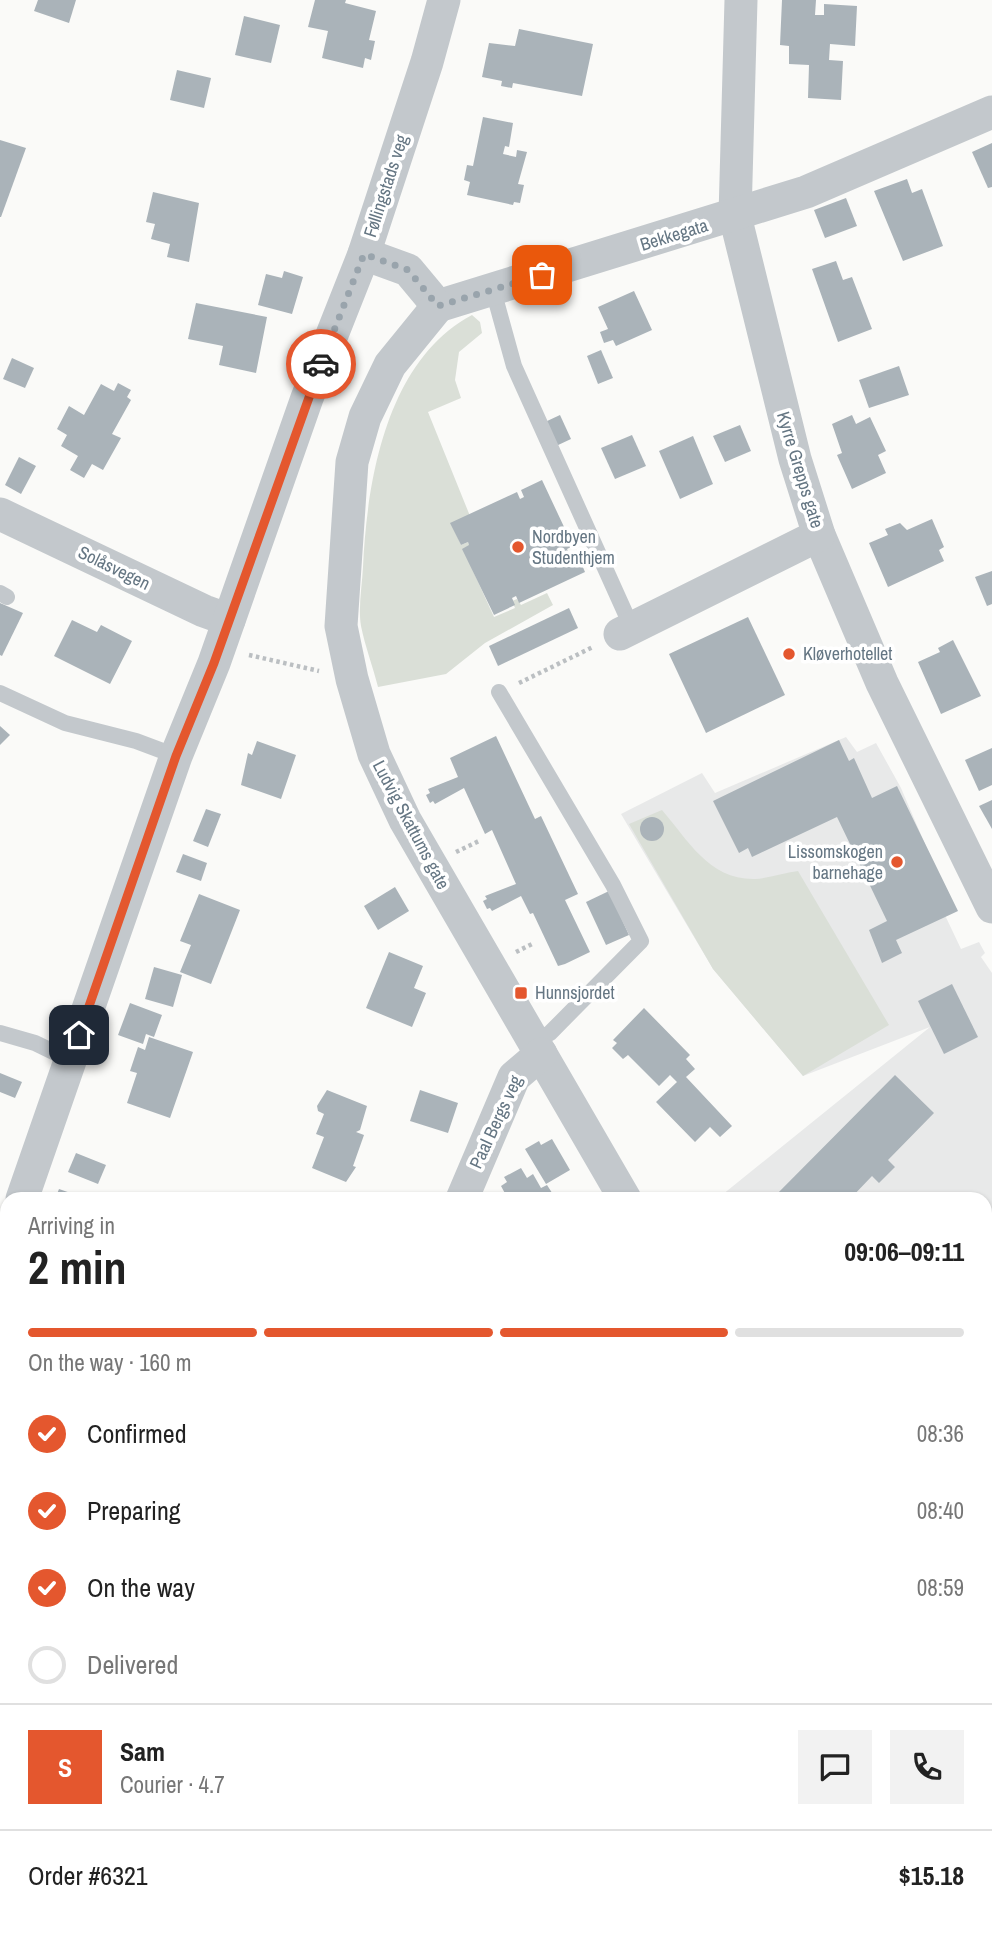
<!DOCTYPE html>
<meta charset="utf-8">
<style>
body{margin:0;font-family:"Archivo Narrow",sans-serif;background:#f2f2f2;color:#222;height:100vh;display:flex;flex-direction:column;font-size:26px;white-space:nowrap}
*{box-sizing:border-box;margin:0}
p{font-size:23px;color:#767676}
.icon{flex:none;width:38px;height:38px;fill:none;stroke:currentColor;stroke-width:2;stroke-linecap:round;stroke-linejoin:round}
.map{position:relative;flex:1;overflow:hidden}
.side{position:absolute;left:0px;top:1192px;width:992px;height:744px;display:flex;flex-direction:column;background:#fff;border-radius:21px 21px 0 0;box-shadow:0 2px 5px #0004}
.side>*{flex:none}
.pin{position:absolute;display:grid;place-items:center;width:60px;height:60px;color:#fff;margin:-30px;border-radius:14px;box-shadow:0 4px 10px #0006}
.courier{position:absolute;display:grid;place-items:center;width:70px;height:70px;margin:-35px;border:5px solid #e4572e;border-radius:50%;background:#fff;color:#222;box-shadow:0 2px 9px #0007}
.summary em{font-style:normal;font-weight:800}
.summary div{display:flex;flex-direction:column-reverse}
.summary{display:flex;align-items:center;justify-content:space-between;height:119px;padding:0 28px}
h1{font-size:46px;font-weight:800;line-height:52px}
.bar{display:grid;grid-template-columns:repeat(4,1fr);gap:10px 7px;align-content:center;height:84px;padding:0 28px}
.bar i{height:9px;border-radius:5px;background:#e0e0e0}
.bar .on{background:#e4572e}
.bar p{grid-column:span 4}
.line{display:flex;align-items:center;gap:18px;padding:0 28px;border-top:2px solid #e0e0e0}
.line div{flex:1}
.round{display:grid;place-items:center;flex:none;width:74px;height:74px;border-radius:0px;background:#f2f2f2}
ol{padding:0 28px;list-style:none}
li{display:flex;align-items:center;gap:21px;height:77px}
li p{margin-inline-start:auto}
li .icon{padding:7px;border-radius:50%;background:#e4572e;color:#fff;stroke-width:4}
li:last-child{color:#767676}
li i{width:38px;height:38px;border:4px solid #e0e0e0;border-radius:50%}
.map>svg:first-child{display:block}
</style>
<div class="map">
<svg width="992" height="1934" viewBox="0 0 992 1934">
<rect width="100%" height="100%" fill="#fafaf8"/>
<!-- built -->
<g fill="#e8e9e9">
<polygon points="846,737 857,752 876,743 901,788 952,907 943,911 961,949 979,942 985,953 981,957 992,973 992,1757 985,1743 985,1199 717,1199 930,1027 803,1076 713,969 621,814 702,773 715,793"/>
<polygon points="629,1928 965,1929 965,1934 627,1934"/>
</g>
<!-- green -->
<g fill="#dadfd7">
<path d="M472,315L480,322L482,333L459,352L455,380L461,398L428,412L470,516L452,525L461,545L468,542L470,547L464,551L494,617L515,608L512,601L517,599L521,605L547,593L553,605L485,643L446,674L378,687C373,667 365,646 361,626C358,608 362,586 363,567C367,480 387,360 472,315Z"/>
<path d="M662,810C688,840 709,880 755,879C769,878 784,873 798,871L889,1025L803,1076L713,969L629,824Z"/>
</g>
<!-- building -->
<g fill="#aab3b9">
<polygon points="38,0 76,0 69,23 34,11"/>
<polygon points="315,0 346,0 345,3 376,11 369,40 375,41 371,60 365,58 363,68 322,58 328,31 308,27"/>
<polygon points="782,0 816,0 815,15 824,15 824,4 857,6 855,46 830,44 829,60 843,61 841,100 808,98 809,65 789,64 789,46 780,45"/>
<polygon points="244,16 280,25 271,63 235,55"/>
<polygon points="519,29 593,44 582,96 513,83 512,88 501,86 502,81 482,77 489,43 515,46"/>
<polygon points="177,70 211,78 204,108 170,100"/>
<polygon points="483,117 513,123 509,147 505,146 503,154 516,157 517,150 527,152 518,184 524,185 520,203 514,202 513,205 467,195 470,182 464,180 467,165 473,166"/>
<polygon points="0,140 26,148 1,217 0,217"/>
<polygon points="992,143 992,187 988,188 972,152"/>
<polygon points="907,179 912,193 922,189 943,246 903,261 874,191"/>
<polygon points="153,192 199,203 189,262 167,257 170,244 151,239 155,224 146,222"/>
<polygon points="846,198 857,226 825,238 814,210"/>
<polygon points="836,261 843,280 852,277 872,329 838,342 812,269"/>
<polygon points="284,271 303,277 292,314 258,305 266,274 282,278"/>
<polygon points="634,291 652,330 616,346 613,340 604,343 600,332 608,329 598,307"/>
<polygon points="196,303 267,317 256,373 219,365 223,346 188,339"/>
<polygon points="601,350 613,378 598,384 587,356"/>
<polygon points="12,358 34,368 25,388 3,379"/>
<polygon points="899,366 909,395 869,408 859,380"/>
<polygon points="118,383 131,390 127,397 131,400 112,434 121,438 103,470 92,464 84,478 70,470 78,456 61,446 67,435 57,429 69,406 84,415 101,384 114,391"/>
<polygon points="560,415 571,439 556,446 545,422"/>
<polygon points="852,415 856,424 870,417 886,451 878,455 886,473 852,489 837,455 842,453 832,424"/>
<polygon points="740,425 751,451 725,462 713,436"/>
<polygon points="632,435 646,466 615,479 601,448"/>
<polygon points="693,436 713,484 680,499 659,451"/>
<polygon points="19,457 36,466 21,494 5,485"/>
<polygon points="542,480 573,546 567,549 569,554 576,551 585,572 519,603 516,596 512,598 515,605 494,615 462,549 469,545 468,542 461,545 450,523 517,492 520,499 524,497 521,490"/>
<polygon points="932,519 944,547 939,550 944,561 888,587 869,543 888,535 885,529 900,523 907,530"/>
<polygon points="992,571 992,604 987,606 975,577"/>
<polygon points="0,603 23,613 2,656 0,655"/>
<polygon points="569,608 578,628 498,666 489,646"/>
<polygon points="748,617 785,695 706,733 669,654"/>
<polygon points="72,620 97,632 101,625 132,641 110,684 54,656"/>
<polygon points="953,640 981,696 941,714 918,662 940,652 938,648"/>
<polygon points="0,726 10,735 0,745"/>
<polygon points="496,736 535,819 541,816 578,894 565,900 590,952 565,964 558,966 533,913 530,914 521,896 492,911 490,908 487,909 483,901 487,899 485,896 516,884 492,830 485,834 464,788 435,804 433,801 430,803 426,795 430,793 428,789 458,777 450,758"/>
<polygon points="839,740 849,761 854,758 872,798 897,786 958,911 896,940 902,953 882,963 869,930 887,921 837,817 752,857 748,848 739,853 713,801"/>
<polygon points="257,741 296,755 281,799 241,785 248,753 252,755"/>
<polygon points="992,748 992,785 979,791 965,760"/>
<polygon points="992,800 992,829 979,806"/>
<polygon points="206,809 221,814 208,847 193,841"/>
<circle cx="652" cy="829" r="12"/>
<polygon points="183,854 207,863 201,881 176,872"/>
<polygon points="395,887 409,911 378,930 364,906"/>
<polygon points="609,891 629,935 606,945 586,902"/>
<polygon points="199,894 240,910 211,984 180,972 191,945 180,941"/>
<polygon points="389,952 423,966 414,988 426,993 412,1027 366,1008"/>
<polygon points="154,967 182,975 173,1007 145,999"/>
<polygon points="952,984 978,1037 944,1054 918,1001"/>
<polygon points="130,1003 162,1015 154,1037 146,1034 143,1044 118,1035"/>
<polygon points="644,1008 690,1055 686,1059 695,1069 686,1077 732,1126 720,1137 710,1127 695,1142 656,1102 677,1082 670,1075 659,1086 628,1055 623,1059 612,1048 617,1043 613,1040"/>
<polygon points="149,1037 193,1052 170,1118 127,1103 137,1073 130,1071 138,1047 145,1050"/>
<polygon points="0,1073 22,1082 15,1098 0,1092"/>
<polygon points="895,1075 934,1113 888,1160 895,1167 879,1183 872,1176 850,1199 772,1199"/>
<polygon points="327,1090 367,1106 360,1130 356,1132 364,1135 353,1166 356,1167 346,1182 312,1168 324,1137 316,1134 324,1114 318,1111 317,1106"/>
<polygon points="420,1090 458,1103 448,1133 410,1121"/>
<polygon points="552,1139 570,1170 546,1184 525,1149 539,1141 541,1145"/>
<polygon points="76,1153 106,1165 98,1184 68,1172"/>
<polygon points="521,1168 527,1178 533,1174 541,1188 547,1185 556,1199 508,1199 501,1186 507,1182 504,1177"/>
<polygon points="59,1189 85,1198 85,1199 55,1199"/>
<polygon points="992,1465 992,1496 985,1500 985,1469"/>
<polygon points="0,1484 7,1486 7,1531 2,1545 7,1547 6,1598 0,1596"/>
<polygon points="992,1576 992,1641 985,1627 985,1580"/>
<polygon points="990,1651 992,1674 985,1677 985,1654"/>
<polygon points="992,1710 992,1742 985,1746 985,1714"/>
<polygon points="0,1811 7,1813 7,1838 0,1855"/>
<polygon points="7,1928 21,1928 19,1934 3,1934"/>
<polygon points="24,1928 66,1928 63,1934 37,1934"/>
<polygon points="217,1928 249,1928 248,1934 215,1934"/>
<polygon points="650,1928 742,1928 740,1934 648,1934"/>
<rect x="802" y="1928" width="106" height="6"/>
</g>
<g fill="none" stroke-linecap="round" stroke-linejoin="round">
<!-- path -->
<g stroke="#bbbfc2" stroke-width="4.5" stroke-dasharray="3.5 3.5" stroke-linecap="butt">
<polyline points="249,655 319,671"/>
<polyline points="519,683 593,647"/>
<polyline points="456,852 481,840"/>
<polyline points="516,952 534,943"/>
</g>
<!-- service -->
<g stroke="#c3c8cc" stroke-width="16">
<polyline points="493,290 514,366 632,628"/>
<polyline points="0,593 7,597"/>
<polyline points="499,692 613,885 641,941 550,1033 534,1042"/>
<polyline points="0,693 65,723 136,741 176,756"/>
<polyline points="0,1033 35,1043 70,1060"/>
</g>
<!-- minor -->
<g stroke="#c3c8cc" stroke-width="33">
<polyline points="741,0 735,216 795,459 819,535 882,683 992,907"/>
<polyline points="364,254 408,270 438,306 806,192 992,112"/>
<polyline points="438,306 390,365 365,417 352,462 341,626 352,679 374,754 405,820 625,1199"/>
<polyline points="0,514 204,611 229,620"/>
<polyline points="620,634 819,535"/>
<polyline points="22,1199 176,756 214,663 307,398 364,254 427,62 444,0"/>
<polyline points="462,1199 514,1077 541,1054"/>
<polyline points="0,1264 7,1244"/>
<polyline points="0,1297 7,1299"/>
<polyline points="985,1810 992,1822"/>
<polyline points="179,1934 182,1928"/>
<polyline points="614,1934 615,1928"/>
</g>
</g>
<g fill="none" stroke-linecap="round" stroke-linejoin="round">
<!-- done -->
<polyline stroke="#99a4ac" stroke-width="7" stroke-dasharray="0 12.6" points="321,364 364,254 408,270 438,306 542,275"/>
<!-- route -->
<polyline stroke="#e4572e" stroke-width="9" points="79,1035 176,756 214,663 321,364"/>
</g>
<!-- markers -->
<g fill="#e4572e" stroke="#fff" stroke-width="2.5">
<circle cx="518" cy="547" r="7"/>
<circle cx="789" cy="654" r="7"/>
<circle cx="897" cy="862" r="7"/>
<rect x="514" y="986" width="14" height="14" rx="3.5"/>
</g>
<g text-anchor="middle" stroke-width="7" stroke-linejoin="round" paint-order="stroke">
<!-- street labels -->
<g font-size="18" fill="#657683" stroke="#fff">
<text transform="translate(386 186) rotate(-72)" y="6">Føllingstads veg</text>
<text transform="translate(674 235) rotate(-17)" y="6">Bekkegata</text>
<text transform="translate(800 470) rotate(73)" y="6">Kyrre Grepps gate</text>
<text transform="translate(114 568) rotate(26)" y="6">Solåsvegen</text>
<text transform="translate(411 825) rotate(62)" y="6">Ludvig Skattums gate</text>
<text transform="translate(496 1122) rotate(-65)" y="6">Paal Bergs veg</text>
</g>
<!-- poi labels -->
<g font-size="18" fill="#657683" stroke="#fff" text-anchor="start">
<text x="532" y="543">Nordbyen<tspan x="532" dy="21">Studenthjem</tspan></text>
<text x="803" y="660">Kløverhotellet</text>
<text x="883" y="858" text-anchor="end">Lissomskogen<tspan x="883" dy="21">barnehage</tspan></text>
<text x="535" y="999">Hunnsjordet</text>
</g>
</g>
</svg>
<div class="pin" style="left:542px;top:275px;background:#ea580c"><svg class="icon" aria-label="bag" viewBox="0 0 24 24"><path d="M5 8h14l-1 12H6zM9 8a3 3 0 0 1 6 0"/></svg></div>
<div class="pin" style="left:79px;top:1035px;background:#1f2937"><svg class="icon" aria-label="home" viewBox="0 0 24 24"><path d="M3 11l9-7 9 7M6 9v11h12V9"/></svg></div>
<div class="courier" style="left:321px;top:364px"><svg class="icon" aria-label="car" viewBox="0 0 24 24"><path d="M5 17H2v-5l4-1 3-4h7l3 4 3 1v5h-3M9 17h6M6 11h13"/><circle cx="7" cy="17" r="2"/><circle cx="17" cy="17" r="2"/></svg></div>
<section class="side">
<div class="summary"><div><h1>2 min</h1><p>Arriving in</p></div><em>09:06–09:11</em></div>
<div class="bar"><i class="on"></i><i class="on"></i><i class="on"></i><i></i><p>On the way · 160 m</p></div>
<ol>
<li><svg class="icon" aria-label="check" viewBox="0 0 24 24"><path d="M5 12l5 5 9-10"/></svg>Confirmed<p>08:36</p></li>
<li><svg class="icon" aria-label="check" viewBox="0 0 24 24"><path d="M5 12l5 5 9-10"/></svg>Preparing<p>08:40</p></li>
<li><svg class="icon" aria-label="check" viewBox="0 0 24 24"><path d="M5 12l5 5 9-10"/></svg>On the way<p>08:59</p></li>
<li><i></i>Delivered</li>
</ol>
<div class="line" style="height:126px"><b class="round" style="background:#e4572e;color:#fff">S</b><div><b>Sam</b><p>Courier · 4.7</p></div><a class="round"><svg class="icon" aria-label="chat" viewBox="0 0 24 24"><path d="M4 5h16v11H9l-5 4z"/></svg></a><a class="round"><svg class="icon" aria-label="phone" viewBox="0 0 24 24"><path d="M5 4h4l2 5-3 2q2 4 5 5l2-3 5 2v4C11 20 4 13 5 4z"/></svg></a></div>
<div class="line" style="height:91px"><div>Order #6321</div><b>$15.18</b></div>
</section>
</div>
